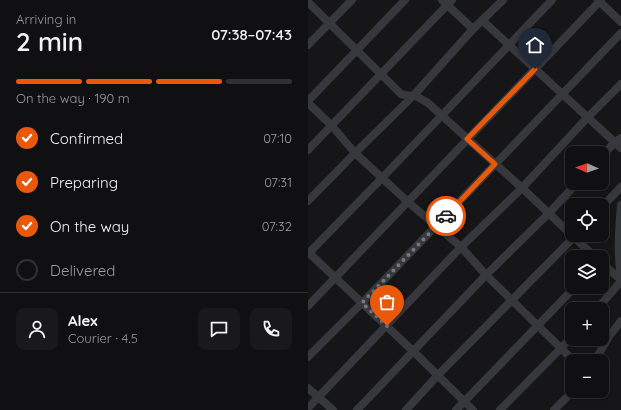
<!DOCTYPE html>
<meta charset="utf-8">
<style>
body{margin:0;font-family:Quicksand,sans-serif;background:#19191b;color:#f1f3f6;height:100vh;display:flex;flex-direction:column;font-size:15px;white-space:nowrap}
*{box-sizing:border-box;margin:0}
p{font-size:13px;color:#9c9d9f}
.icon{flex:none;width:22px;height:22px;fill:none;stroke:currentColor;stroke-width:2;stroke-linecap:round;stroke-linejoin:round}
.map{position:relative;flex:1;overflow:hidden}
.side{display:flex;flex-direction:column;background:#101012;width:308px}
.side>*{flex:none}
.needle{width:26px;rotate:272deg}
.controls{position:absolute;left:257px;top:146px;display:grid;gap:8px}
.controls a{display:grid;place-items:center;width:44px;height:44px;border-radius:8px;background:#101012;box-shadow:0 2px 6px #0003,0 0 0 1px #303032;font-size:20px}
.pin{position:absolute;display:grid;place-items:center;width:34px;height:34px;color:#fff;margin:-41px -17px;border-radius:50% 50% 50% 0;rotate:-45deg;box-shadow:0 0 4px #0007}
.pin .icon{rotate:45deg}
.courier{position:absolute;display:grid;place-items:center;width:40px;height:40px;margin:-20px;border:3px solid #ea580c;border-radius:50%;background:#fff;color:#222;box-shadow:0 1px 5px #0007}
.summary em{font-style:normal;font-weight:600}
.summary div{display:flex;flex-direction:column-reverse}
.summary{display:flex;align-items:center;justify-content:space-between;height:68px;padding:0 16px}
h1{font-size:26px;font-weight:600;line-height:30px}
.bar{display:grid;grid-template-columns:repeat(4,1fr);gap:6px 4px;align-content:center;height:48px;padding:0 16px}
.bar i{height:5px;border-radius:3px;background:#303032}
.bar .active{background:#ea580c}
.bar p{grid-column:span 4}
.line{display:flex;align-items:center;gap:10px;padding:0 16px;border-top:1px solid #303032}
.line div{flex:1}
.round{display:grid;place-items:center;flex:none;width:42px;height:42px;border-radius:8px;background:#19191b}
ol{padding:0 16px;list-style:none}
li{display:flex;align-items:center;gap:12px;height:44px}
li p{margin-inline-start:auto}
li .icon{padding:4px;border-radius:50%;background:#ea580c;color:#fff;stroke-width:4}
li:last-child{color:#9c9d9f}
li i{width:22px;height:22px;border:2px solid #303032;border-radius:50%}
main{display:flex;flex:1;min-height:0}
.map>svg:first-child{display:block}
</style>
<main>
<section class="side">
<div class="summary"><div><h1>2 min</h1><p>Arriving in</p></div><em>07:38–07:43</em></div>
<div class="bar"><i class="active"></i><i class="active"></i><i class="active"></i><i></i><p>On the way · 190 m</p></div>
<ol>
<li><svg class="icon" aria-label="check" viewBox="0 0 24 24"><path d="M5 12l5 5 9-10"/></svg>Confirmed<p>07:10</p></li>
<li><svg class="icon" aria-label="check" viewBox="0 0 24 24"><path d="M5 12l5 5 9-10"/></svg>Preparing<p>07:31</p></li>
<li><svg class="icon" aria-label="check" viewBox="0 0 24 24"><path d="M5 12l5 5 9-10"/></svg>On the way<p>07:32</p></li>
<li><i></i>Delivered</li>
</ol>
<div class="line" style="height:72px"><a class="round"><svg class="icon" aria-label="person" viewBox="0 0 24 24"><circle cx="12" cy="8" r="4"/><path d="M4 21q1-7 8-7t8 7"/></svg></a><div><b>Alex</b><p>Courier · 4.5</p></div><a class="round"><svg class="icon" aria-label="chat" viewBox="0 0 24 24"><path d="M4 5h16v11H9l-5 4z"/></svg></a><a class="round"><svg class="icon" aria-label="phone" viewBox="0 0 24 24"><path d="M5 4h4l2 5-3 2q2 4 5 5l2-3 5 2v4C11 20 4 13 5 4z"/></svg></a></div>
</section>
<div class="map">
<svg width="313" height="410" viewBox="0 0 313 410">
<rect width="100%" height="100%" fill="#161618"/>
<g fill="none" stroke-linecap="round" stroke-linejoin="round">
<!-- minor -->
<g stroke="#37383d" stroke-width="8">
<polyline points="134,0 165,29"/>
<polyline points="290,0 313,22"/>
<polyline points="0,2 93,94 101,96 106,95 120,103 214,188 287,257"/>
<polyline points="175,21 313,148"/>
<polyline points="0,45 44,0"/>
<polyline points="0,101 97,0"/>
<polyline points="0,103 24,126 47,153 100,202 153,247 178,275 266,361"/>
<polyline points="0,150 144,0"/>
<polyline points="294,156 307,142 313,138"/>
<polyline points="0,201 47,153 106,95 165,29 195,0"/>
<path d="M313,205C311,229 309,253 313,277"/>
<polyline points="294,207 313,187"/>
<polyline points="0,252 105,351 165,410"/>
<polyline points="0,254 74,178 244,0"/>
<polyline points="294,263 313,280"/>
<polyline points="0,306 293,0"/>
<polyline points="289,309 313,281"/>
<polyline points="0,357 54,303 313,33"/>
<polyline points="289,357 302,335 313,321"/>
<polyline points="0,388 25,410"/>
<polyline points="0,408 153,247 214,188 279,118 313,84"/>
<polyline points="49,410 178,275 241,213 269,183"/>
<polyline points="98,410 130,375 268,235"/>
<polyline points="148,410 267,287"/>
<polyline points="192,410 264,337"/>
<polyline points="246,410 265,391"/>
</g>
</g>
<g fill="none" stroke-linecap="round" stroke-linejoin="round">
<!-- done -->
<polyline stroke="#757880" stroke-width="4" stroke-dasharray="0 7.2" points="79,326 54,303 138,216"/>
<!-- route -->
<polyline stroke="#ea580c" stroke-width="5" points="138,216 187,164 159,139 227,69"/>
</g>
</svg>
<div class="controls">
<a><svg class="needle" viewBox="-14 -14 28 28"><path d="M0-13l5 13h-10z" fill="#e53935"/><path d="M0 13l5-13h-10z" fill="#9c9d9f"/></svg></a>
<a><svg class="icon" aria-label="locate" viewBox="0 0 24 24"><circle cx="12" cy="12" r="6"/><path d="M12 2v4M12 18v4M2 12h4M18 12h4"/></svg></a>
<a><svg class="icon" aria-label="layers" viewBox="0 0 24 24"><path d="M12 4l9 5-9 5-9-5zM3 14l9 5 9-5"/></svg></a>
<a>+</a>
<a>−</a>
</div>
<div class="pin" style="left:79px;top:326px;background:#ea580c"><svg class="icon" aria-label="bag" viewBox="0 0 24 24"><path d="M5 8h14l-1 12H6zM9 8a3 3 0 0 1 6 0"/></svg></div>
<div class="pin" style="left:227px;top:69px;background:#1f2937"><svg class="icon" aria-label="home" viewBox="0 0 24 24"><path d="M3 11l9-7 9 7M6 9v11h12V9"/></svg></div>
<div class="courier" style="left:138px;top:216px"><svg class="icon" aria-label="car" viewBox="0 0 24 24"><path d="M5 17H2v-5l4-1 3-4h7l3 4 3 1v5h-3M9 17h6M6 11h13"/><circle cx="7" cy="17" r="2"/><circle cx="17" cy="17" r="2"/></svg></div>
</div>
</main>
